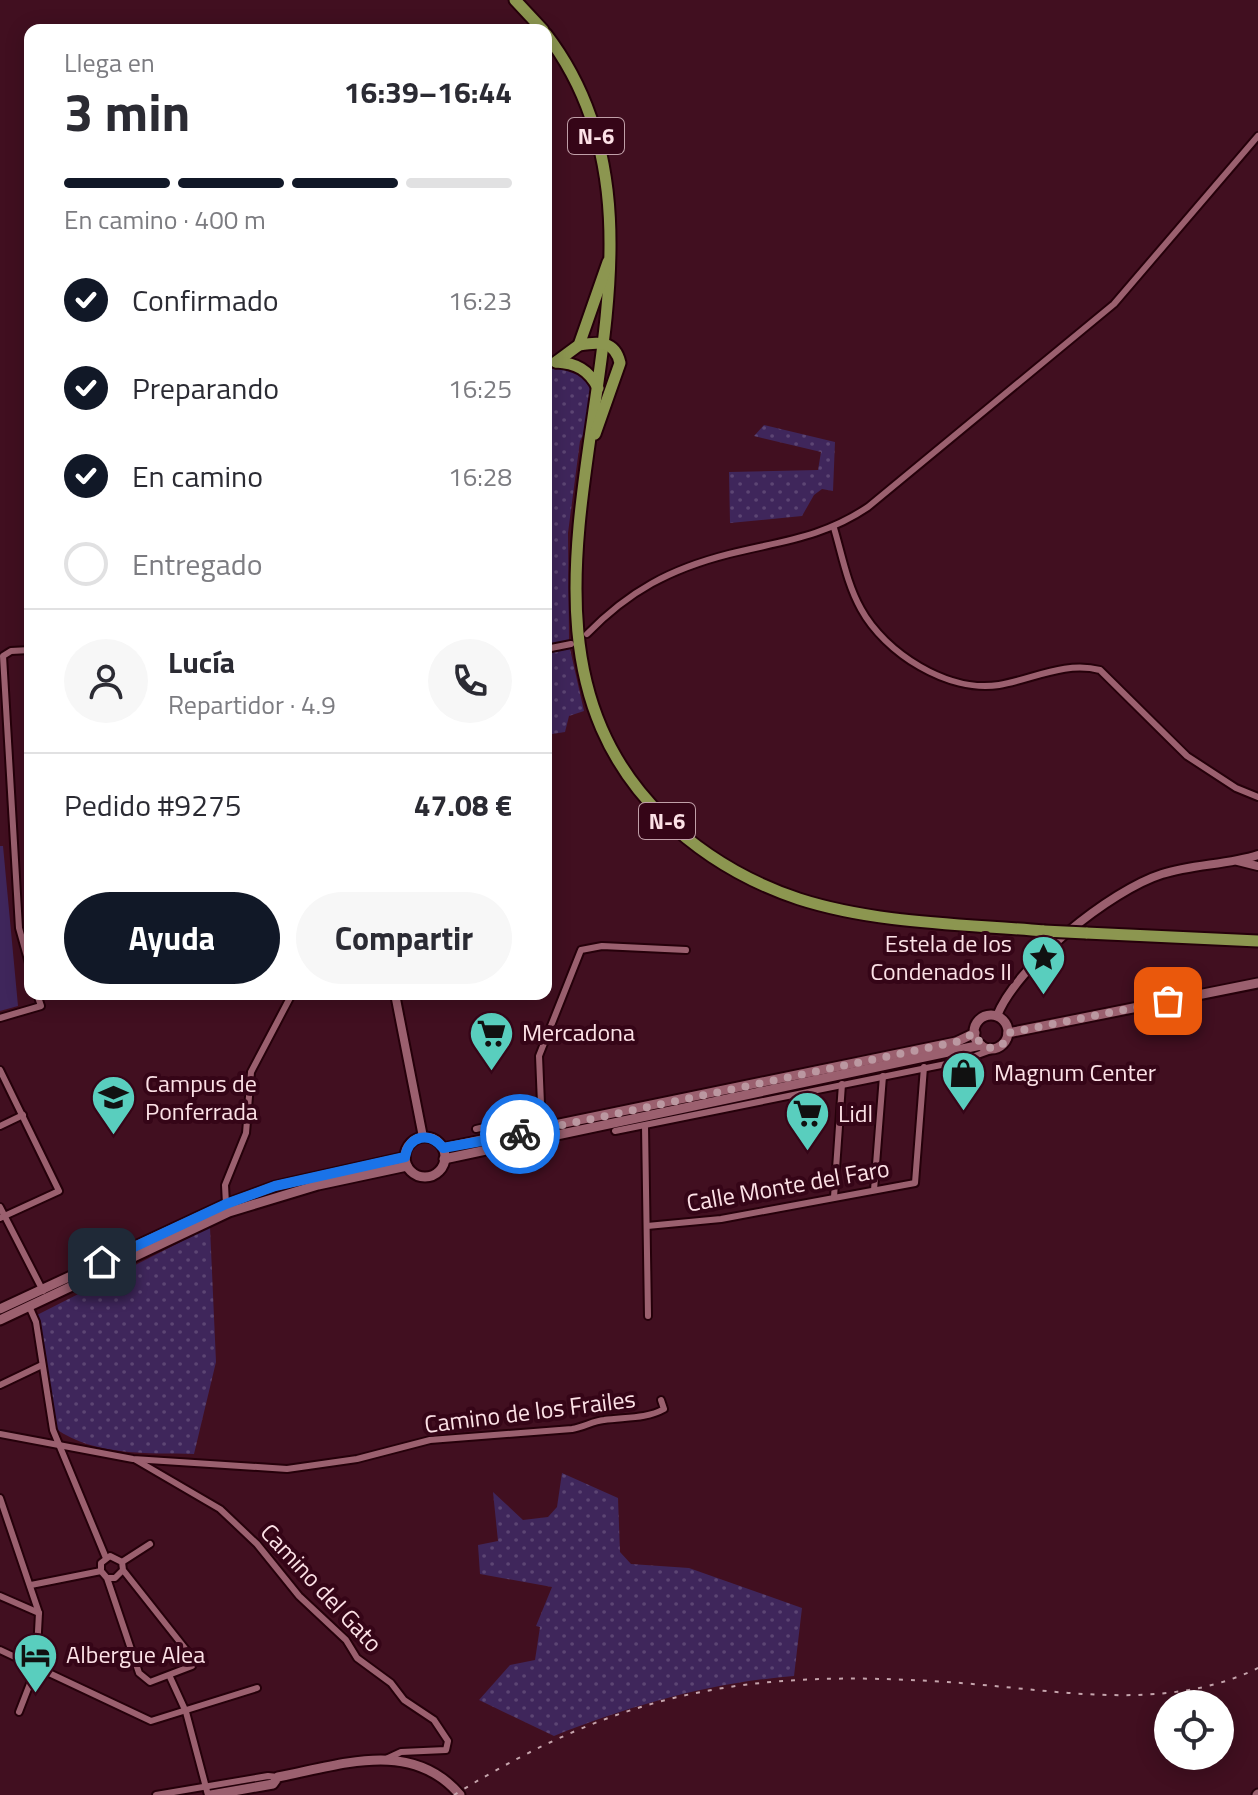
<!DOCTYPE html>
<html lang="es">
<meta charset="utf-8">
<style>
body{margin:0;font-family:"Titillium Web",sans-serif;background:#f7f7f7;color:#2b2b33;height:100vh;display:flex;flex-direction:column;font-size:30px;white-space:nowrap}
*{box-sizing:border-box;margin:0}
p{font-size:26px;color:#7c7c81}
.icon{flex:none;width:44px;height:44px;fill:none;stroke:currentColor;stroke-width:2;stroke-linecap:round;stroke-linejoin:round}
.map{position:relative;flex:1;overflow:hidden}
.drawer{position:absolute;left:24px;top:24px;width:528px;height:976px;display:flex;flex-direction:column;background:#fff;border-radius:16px;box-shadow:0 4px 20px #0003}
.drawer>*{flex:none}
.tools{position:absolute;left:1154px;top:1690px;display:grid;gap:16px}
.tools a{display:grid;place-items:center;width:80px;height:80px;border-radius:50%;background:#fff;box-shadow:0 4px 20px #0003;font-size:40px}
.pin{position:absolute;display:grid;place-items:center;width:68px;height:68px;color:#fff;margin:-34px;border-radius:16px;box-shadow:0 4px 12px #0006}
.courier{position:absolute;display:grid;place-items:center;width:80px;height:80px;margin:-40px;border:6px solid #1a73e8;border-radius:50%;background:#fff;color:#222;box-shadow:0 2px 10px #0007}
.overview em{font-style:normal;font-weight:700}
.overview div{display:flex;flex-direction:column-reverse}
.overview{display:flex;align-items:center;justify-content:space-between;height:136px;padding:0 40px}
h1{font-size:52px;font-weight:700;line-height:60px}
.bar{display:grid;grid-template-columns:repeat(4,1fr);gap:12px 8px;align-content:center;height:96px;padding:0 40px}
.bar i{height:10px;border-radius:6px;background:#e1e1e2}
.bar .active{background:#111827}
.bar p{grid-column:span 4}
.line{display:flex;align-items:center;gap:20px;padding:0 40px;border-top:2px solid #e1e1e2}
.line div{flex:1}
.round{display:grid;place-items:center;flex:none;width:84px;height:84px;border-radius:42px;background:#f7f7f7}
ol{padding:0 40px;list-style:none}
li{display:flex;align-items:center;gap:24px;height:88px}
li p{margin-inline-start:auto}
li .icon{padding:8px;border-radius:50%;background:#111827;color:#fff;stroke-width:4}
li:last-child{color:#7c7c81}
li i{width:44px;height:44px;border:4px solid #e1e1e2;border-radius:50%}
.primary-button{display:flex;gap:16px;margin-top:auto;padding:16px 40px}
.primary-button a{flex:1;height:92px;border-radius:48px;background:#111827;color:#fff;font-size:32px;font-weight:700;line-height:92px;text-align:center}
.primary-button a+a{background:#f7f7f7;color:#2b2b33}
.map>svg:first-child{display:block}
</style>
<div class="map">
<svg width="1258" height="1795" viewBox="0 0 1258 1795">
<defs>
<pattern id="grass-dots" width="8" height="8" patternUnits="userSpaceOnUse" patternTransform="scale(2)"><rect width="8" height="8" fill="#3f265b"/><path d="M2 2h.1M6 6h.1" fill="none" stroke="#5c4573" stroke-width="1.8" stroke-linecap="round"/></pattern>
</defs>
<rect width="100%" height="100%" fill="#410f20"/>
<!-- grass -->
<g fill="url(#grass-dots)">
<polygon points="546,366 565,366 591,381 588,427 580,441 568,533 569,641 546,647"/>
<polygon points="764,425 835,442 833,491 822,489 814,495 802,516 730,523 729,472 818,470 821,452 754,436"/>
<polygon points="570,649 584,711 569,716 565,732 546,735 546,652"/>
<path d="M210,1227L216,1362L194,1454C148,1453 95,1456 56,1429L37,1315Z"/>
<path d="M562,1473L618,1498L620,1552L631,1564L689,1568L802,1608L794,1676C709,1683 632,1705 554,1736L479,1700L510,1665L535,1660L540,1627L536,1626L552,1587L480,1574L478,1545L498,1541L493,1492L523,1520L548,1517L557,1507Z"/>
</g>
<!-- park -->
<polygon fill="#3f265b" points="0,846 3,846 18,1006 0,1011"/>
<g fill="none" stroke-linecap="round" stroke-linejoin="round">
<defs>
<g id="minor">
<path d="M834,528C842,555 847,584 861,609C885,653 948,693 999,685C1033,679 1065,661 1100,670L1187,756L1236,788L1258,797"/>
<path d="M587,634C629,591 670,569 729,554C781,541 822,538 868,507L1114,304L1258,136"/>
<polyline points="546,649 571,644"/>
<polyline points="30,650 11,651 3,656 19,928 30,967"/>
<polyline points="0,1018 41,1006 37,994"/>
<polyline points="0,1070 59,1191 0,1218"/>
<polyline points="0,1126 23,1115"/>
<polyline points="645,1126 648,1316"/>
<polyline points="542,1128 539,1056 581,950 602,946 686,950"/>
<polyline points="476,1129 497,1124"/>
<polyline points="615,1131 961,1061 994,1049"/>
<polyline points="490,1139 497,1124 526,1118 540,1107"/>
<polyline points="874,1190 883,1076"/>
<polyline points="834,1197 842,1084"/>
<polyline points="226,1204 225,1185 246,1133 251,1072 292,994"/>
<polyline points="0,1207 43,1291"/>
<polyline points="647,1226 721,1219 915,1183 924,1067"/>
<polyline points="29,1306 36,1322 53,1430 106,1558"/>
<polyline points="0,1385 42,1365"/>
<path d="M0,1434L133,1459L287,1469L357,1459L430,1440L572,1429C584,1427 593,1421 604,1420C625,1417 646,1419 664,1409L661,1400"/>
<polyline points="136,1460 220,1509 257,1544 299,1596 346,1640 357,1658 391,1683 404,1700 434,1720 448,1741 446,1750 401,1752 386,1759"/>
<polyline points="0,1498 39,1613 36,1668 19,1712"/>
<polyline points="122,1562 150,1544"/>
<polyline points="107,1578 139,1673 150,1682 192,1666 191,1656 123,1570 122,1562 110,1556 101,1563 101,1571 107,1578 115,1578 123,1570"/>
<polyline points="31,1585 101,1571"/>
<polyline points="0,1596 39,1613"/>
<polyline points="0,1650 151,1721 257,1688"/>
<polyline points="170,1677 186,1712 208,1795"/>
<polyline points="156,1795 268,1776 278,1777"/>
</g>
<g id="tertiary">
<polyline points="1238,861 1258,866"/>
<polyline points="395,994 423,1137"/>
<path d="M997,1016C1016,966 1111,890 1162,874C1193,864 1227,865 1258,855"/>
</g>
<g id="secondary">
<circle cx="991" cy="1032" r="17"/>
<polyline points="1008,1033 1258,983"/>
<circle cx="425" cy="1157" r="20"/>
<polyline points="443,1148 956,1042 975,1033"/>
<polyline points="444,1159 981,1045"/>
<polyline points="0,1309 226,1204 275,1186 405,1157"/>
<polyline points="0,1320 229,1212 318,1185 407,1166"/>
<path d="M211,1795L273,1784L278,1777C341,1765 412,1738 460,1795"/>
<polyline points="1257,1795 1258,1794"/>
</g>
<g id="trunk">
<polyline points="515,0 543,30"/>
<path d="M546,34C726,268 446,604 663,817C702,855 748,882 799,899C877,924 964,924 1044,931"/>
<path d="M579,345C598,342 615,340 620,363L595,434"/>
<polyline points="556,362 579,345 608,262"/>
<path d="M556,362C576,363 589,370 598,388"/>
<polyline points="1086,933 1258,941"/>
</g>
</defs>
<!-- minor casing -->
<use href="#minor" stroke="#25000a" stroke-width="10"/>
<!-- tertiary casing -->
<use href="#tertiary" stroke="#25000a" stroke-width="12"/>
<!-- secondary casing -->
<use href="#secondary" stroke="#25000a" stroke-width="13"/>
<!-- trunk casing -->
<use href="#trunk" stroke="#25000a" stroke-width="15"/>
<!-- minor -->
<use href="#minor" stroke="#9b606f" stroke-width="6"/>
<!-- tertiary -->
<use href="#tertiary" stroke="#9b606f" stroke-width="8"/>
<!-- secondary -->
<use href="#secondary" stroke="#9b606f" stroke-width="9"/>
<!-- trunk -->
<use href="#trunk" stroke="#8c9650" stroke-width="11"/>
<!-- rail -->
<path stroke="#c5a4ac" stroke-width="2" stroke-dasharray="4 8" stroke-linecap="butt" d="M454,1795C624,1690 749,1669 946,1682C1047,1688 1163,1715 1258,1668"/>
<defs>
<polyline id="trunk-bridge" points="1044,931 1086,933"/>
</defs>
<!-- trunk-bridge casing -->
<use href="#trunk-bridge" stroke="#25000a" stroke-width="15" stroke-linecap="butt"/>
<!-- trunk-bridge -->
<use href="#trunk-bridge" stroke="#8c9650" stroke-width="11"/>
</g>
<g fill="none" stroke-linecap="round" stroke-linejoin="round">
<!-- done -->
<polyline stroke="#bb98a1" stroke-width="8" stroke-dasharray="0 14.4" points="520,1134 956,1042 975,1033 981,1045 994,1049 1004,1043 1008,1033 1168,1001"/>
<!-- route -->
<path stroke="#1a73e8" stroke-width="10" d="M102,1262L226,1204L275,1186L405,1157C409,1135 430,1131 443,1148L520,1134"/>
</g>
<!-- icons -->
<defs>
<symbol id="sight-pin" viewBox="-11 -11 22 30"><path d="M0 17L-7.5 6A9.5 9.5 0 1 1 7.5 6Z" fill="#59cebe" stroke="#350517"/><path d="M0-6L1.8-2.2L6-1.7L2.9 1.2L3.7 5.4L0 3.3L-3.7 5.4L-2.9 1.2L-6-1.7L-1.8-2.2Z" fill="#111"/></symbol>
<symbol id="supermarket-pin" viewBox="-11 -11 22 30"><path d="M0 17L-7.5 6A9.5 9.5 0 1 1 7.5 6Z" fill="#59cebe" stroke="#350517"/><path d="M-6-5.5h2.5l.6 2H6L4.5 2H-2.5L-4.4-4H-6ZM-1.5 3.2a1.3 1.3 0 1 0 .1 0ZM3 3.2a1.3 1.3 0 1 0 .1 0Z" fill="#111"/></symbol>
<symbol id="shop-pin" viewBox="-11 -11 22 30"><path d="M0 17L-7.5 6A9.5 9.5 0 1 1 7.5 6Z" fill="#59cebe" stroke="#350517"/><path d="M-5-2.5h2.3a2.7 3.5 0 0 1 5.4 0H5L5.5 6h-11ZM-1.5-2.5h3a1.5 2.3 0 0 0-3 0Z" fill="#111"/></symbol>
<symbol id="university-pin" viewBox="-11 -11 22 30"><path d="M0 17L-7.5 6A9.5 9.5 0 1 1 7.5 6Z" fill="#59cebe" stroke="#350517"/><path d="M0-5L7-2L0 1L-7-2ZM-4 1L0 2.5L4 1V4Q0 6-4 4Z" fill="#111"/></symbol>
<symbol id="hotel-pin" viewBox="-11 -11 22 30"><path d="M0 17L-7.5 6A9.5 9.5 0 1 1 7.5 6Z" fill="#59cebe" stroke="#350517"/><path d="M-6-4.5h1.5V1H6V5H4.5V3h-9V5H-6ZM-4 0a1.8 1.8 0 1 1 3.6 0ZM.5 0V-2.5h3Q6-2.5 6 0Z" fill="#111"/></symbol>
</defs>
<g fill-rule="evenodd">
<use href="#sight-pin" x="1018" y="932" width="51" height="69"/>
<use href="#supermarket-pin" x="466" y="1008" width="51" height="69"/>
<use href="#shop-pin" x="938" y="1048" width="51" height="69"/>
<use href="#university-pin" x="88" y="1072" width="51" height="69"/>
<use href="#supermarket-pin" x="782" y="1088" width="51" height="69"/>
<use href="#hotel-pin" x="10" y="1630" width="51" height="69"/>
</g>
<g text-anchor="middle" stroke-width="8" stroke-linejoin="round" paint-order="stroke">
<!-- shield labels -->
<g fill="#350517" stroke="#c09fa8" stroke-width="2">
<rect x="568" y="118" width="56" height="36" rx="6"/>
<rect x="639" y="803" width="56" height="36" rx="6"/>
</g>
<g font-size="22" font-weight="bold" fill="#fce1e6">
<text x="596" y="144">N-6</text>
<text x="667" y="829">N-6</text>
</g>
<!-- poi labels -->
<g font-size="24" fill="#fce1e6" stroke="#350517" text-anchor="start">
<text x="1012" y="952" text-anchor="end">Estela de los<tspan x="1012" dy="28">Condenados II</tspan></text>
<text x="522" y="1041">Mercadona</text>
<text x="994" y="1081">Magnum Center</text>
<text x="145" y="1092">Campus de<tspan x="145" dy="28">Ponferrada</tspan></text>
<text x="838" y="1122">Lidl</text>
<text x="66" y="1663">Albergue Alea</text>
</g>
<!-- street labels -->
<g font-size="24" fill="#fce1e6" stroke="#350517">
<text transform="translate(788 1186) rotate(-10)" y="8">Calle Monte del Faro</text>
<text transform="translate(530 1412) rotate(-7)" y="8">Camino de los Frailes</text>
<text transform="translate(321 1588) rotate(47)" y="8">Camino del Gato</text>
</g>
</g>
</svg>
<div class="tools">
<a><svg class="icon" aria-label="locate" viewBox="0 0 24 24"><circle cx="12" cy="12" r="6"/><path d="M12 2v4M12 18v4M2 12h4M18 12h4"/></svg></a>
</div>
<div class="pin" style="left:1168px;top:1001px;background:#ea580c"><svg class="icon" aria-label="bag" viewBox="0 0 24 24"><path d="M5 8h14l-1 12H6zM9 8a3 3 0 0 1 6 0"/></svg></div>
<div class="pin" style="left:102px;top:1262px;background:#1f2937"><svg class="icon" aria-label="home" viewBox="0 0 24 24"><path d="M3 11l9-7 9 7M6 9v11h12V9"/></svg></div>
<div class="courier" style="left:520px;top:1134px"><svg class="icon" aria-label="bike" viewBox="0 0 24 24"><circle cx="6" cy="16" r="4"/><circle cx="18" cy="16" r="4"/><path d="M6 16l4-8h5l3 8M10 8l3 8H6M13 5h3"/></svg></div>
<section class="drawer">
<div class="overview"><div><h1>3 min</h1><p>Llega en</p></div><em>16:39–16:44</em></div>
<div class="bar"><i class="active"></i><i class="active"></i><i class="active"></i><i></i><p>En camino · 400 m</p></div>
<ol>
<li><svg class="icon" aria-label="check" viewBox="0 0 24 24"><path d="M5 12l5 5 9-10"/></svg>Confirmado<p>16:23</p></li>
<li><svg class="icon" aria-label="check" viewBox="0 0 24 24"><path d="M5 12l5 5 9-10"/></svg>Preparando<p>16:25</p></li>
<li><svg class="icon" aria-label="check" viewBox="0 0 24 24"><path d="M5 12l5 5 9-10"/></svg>En camino<p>16:28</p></li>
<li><i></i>Entregado</li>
</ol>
<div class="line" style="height:144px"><a class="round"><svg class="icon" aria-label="person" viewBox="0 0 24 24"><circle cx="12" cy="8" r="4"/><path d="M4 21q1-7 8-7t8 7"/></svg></a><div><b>Lucía</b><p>Repartidor · 4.9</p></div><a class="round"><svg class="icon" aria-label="phone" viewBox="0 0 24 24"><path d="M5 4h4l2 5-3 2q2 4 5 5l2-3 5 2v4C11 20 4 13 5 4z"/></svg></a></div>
<div class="line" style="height:104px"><div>Pedido #9275</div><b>47.08 €</b></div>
<div class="primary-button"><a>Ayuda</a><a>Compartir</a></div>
</section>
</div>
